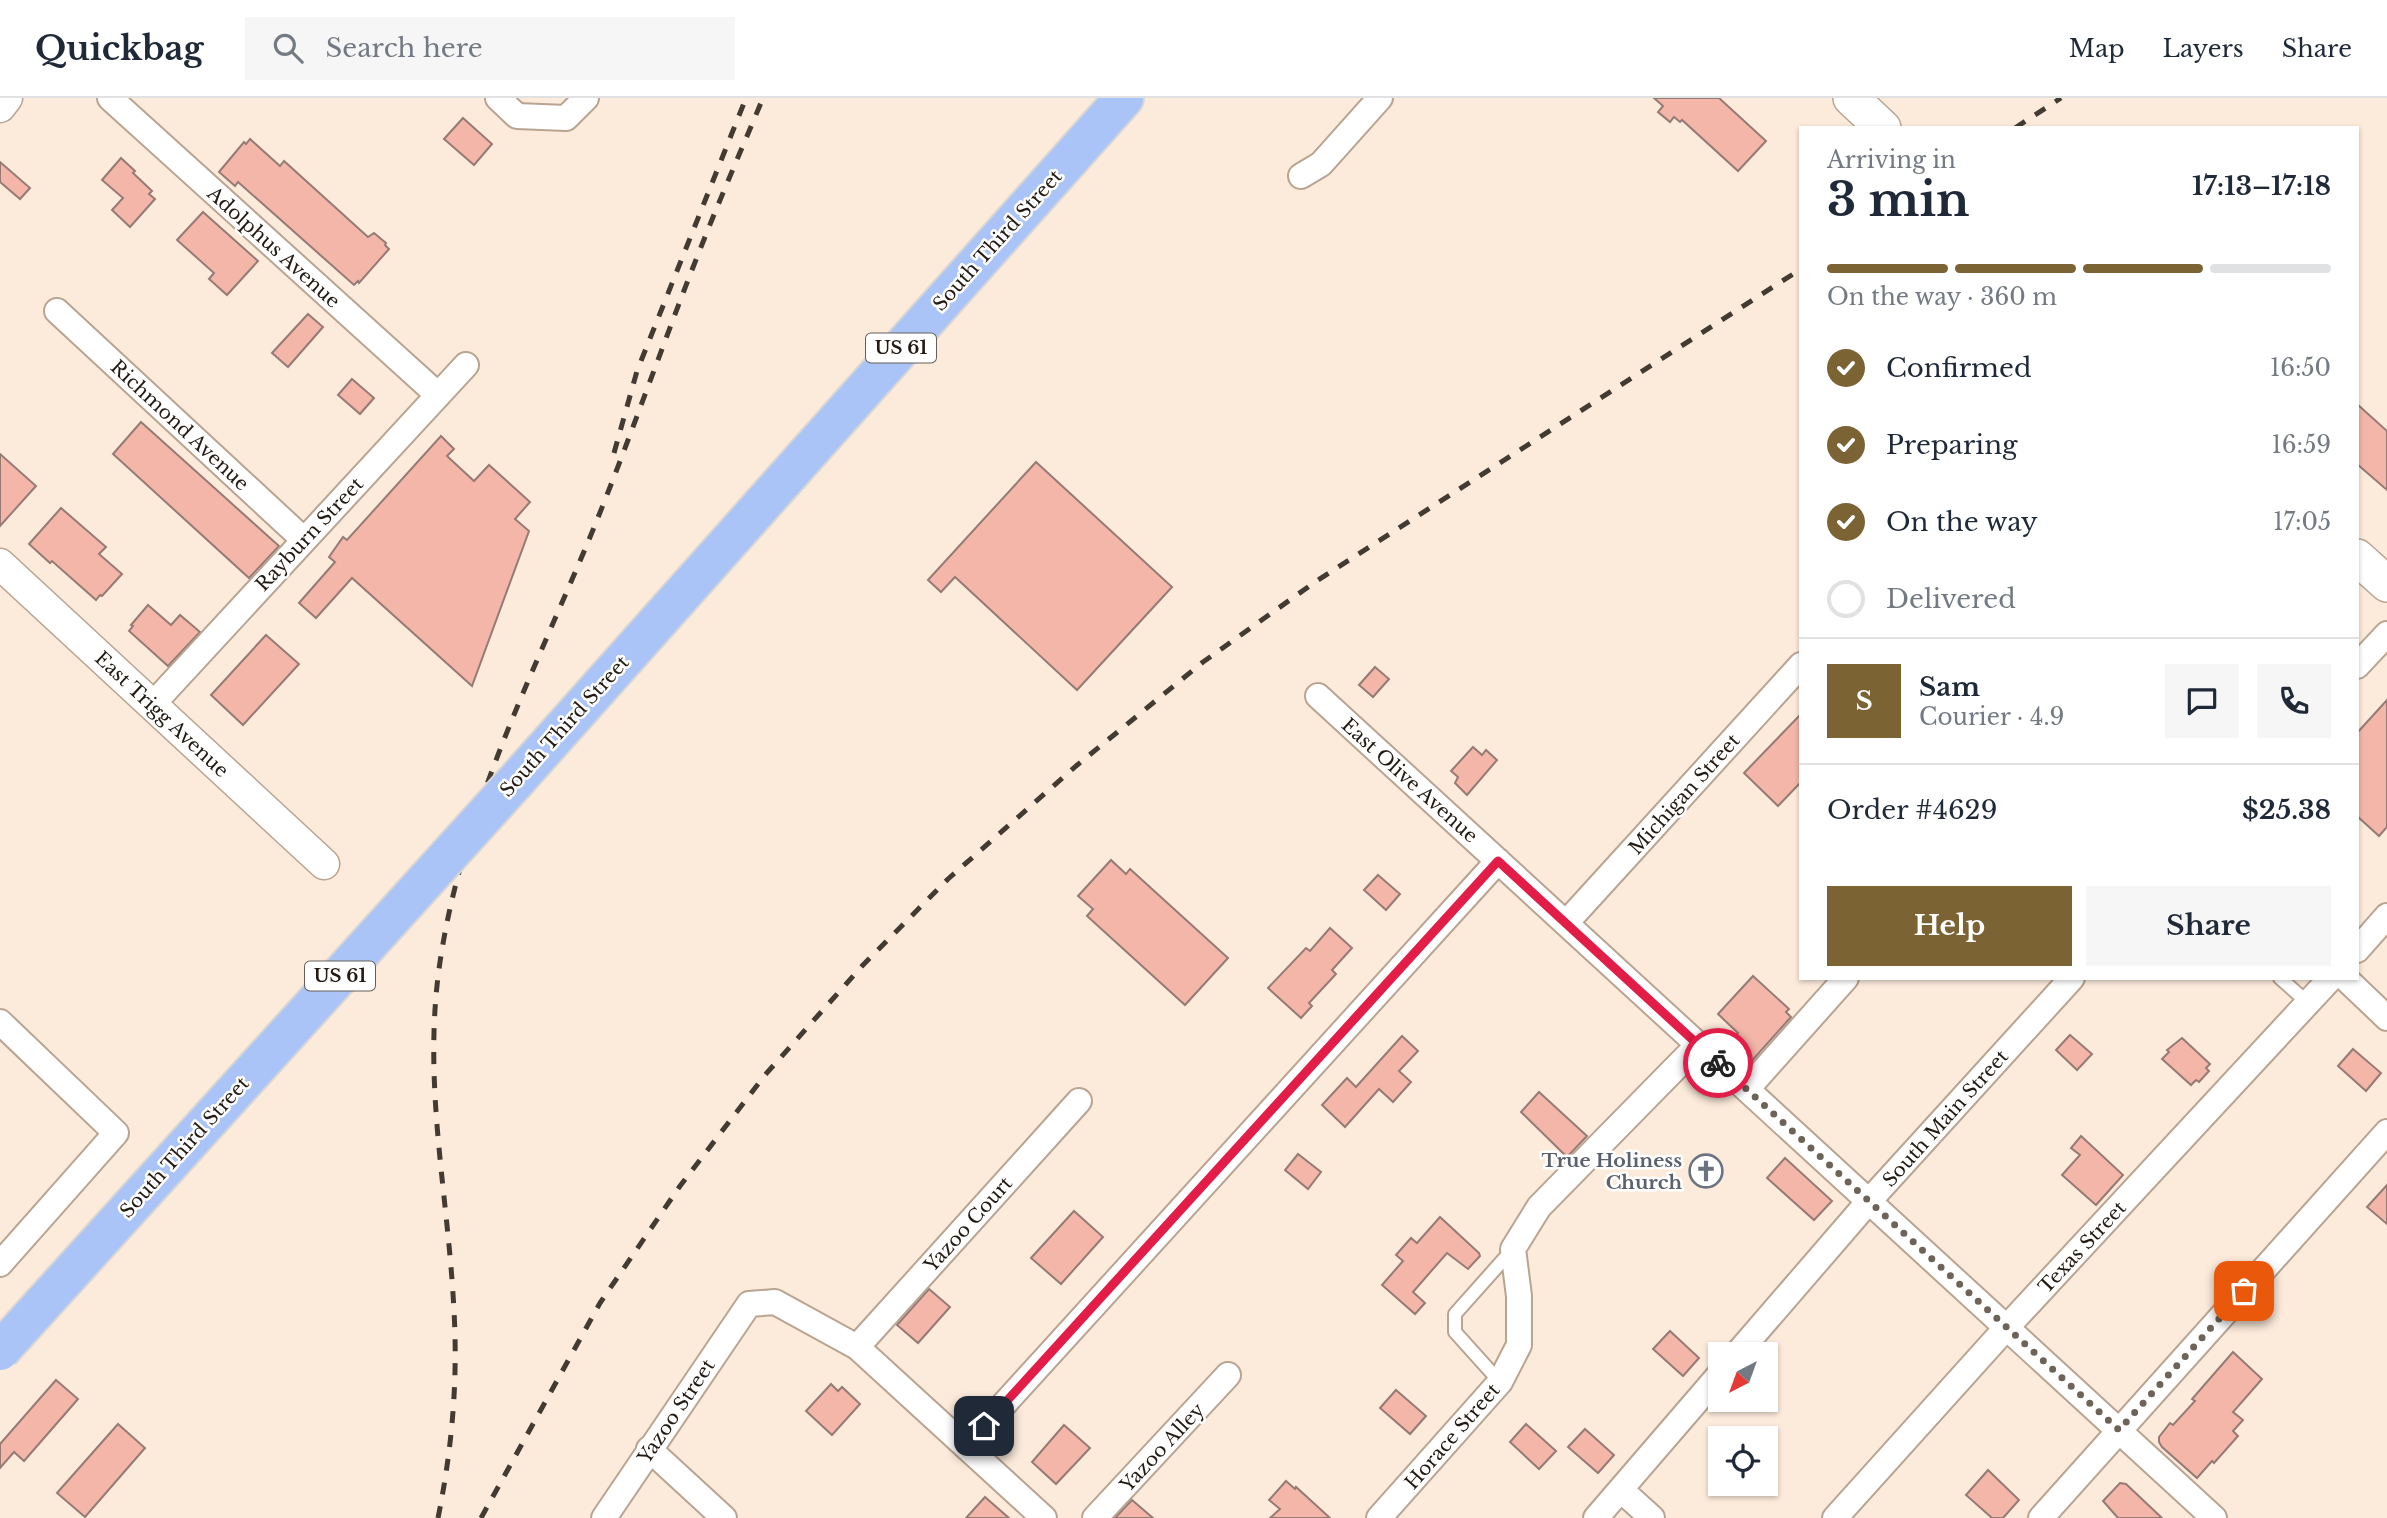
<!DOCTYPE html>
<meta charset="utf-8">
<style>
body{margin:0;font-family:"Libre Baskerville",serif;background:#f6f6f7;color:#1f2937;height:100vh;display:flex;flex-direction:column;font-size:26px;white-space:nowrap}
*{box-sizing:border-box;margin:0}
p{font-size:23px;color:#747a83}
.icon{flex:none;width:38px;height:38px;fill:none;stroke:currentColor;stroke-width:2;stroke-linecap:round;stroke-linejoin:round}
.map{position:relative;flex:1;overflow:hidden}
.details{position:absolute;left:1799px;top:28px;width:560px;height:854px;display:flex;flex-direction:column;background:#fff;border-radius:0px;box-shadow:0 2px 5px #0004}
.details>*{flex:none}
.needle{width:46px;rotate:221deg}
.fabs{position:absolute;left:1708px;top:1244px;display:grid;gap:14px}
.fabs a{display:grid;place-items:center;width:70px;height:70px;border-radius:0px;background:#fff;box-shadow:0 2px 5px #0004;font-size:35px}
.pin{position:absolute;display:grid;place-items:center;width:60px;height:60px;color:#fff;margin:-30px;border-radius:14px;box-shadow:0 4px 10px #0006}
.courier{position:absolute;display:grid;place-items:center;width:70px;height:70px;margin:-35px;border:5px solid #e11d48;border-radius:50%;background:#fff;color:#222;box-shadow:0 2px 9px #0007}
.overview em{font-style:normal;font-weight:700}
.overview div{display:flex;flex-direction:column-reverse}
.overview{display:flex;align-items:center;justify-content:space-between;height:119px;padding:0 28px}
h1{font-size:46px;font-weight:700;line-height:52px}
.bar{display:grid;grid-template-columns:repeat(4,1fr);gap:10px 7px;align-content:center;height:84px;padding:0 28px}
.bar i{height:9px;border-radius:5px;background:#e0e1e3}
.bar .active{background:#7c6334}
.bar p{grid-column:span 4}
.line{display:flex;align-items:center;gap:18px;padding:0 28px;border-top:2px solid #e0e1e3}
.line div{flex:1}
.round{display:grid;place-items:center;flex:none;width:74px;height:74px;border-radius:0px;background:#f6f6f7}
ol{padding:0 28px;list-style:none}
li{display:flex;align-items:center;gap:21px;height:77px}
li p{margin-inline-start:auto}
li .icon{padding:7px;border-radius:50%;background:#7c6334;color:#fff;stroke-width:4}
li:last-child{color:#747a83}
li i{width:38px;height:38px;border:4px solid #e0e1e3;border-radius:50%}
.button{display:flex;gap:14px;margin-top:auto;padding:14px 28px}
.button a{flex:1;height:80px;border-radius:0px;background:#7c6334;color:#fff;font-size:28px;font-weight:700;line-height:80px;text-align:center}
.button a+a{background:#f6f6f7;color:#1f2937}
header{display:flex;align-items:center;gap:42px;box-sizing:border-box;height:98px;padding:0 35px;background:#fff;border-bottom:2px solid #e0e1e3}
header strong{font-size:33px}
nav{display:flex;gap:38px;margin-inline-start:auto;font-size:24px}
.search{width:490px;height:63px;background:#f6f6f7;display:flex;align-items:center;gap:18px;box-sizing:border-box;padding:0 24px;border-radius:0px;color:#747a83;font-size:26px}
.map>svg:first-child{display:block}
</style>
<header>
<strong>Quickbag</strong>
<div class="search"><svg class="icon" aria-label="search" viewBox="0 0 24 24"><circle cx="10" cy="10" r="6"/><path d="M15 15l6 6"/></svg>Search here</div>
<nav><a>Map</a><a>Layers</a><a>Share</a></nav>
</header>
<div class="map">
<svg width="2387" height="1420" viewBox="0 0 2387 1420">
<rect width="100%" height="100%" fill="#fcebdb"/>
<!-- building -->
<g fill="#f3b6a9" stroke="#967a74" stroke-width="2">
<polygon points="1654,0 1719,0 1766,43 1738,73 1682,22 1680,24 1674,19 1670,24 1658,14 1663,8"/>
<polygon points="463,20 492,46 474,67 444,41"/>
<polygon points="250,41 280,68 284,63 368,139 374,135 386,145 385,147 389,151 359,185 358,183 354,187 238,84 235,88 219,74 244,44 246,46"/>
<polygon points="121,60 135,73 133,75 152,93 149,96 155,101 130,129 112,112 123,100 102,82"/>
<polygon points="0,64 30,90 20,101 0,84"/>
<polygon points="203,114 258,163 227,197 209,181 214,175 177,142"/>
<polygon points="308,216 323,229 288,269 272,255"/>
<polygon points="352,281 374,300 360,316 338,297"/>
<polygon points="2357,306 2387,333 2387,392 2357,366"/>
<polygon points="141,324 279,448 249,480 113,356"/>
<polygon points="441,338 454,351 447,358 474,383 489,367 530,404 515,421 529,433 472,588 352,480 316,520 299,505 335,464 329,459 343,439 347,442"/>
<polygon points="0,356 36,388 0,428"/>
<polygon points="1036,364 1172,489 1077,592 955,479 941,494 928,482"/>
<polygon points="61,410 106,449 99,456 122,476 102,498 100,497 96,502 52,463 50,465 29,446"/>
<polygon points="148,507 171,527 180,517 200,534 168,568 129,533 133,528 131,527"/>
<polygon points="266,537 299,566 243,627 211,597"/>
<polygon points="1375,569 1389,581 1373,599 1359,587"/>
<polygon points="2387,602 2387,729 2379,738 2357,718 2357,635"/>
<polygon points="1801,616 1801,684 1778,708 1744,675"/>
<polygon points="1473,649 1482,657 1486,652 1497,662 1467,697 1455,685 1458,679 1451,673"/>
<polygon points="1111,762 1126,776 1130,771 1228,860 1185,907 1087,818 1093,811 1078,798"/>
<polygon points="1378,777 1400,796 1386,812 1364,792"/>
<polygon points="1330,830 1352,850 1332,872 1336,876 1309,905 1312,908 1301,920 1268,890 1306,850 1310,853"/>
<polygon points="1753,878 1789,911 1786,914 1791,919 1749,966 1738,959 1728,945 1738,935 1718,916"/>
<polygon points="2070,937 2092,956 2077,972 2056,952"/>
<polygon points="1402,938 1418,953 1399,973 1411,984 1393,1004 1379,991 1345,1029 1322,1007 1347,980 1356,989"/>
<polygon points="2182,940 2210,966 2206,970 2209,973 2199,984 2196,982 2191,987 2162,961 2169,954 2167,952"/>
<polygon points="2353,951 2381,975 2366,993 2338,968"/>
<polygon points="1539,994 1587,1038 1567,1059 1521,1014"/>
<polygon points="2081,1038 2123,1077 2096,1107 2062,1077 2080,1057 2071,1050"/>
<polygon points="1298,1056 1321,1074 1308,1091 1285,1072"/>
<polygon points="1785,1060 1832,1103 1814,1122 1767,1080"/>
<polygon points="2387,1087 2387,1126 2367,1109"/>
<polygon points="1074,1113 1103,1139 1061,1186 1031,1160"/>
<polygon points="1440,1119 1479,1155 1480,1158 1468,1171 1447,1155 1413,1194 1425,1205 1415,1216 1382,1187 1403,1163 1396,1157 1411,1140 1417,1145"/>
<polygon points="929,1191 950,1209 918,1245 897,1227"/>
<polygon points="1670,1233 1699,1260 1683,1278 1653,1251"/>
<polygon points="2233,1254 2262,1281 2233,1314 2243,1322 2233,1333 2238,1338 2214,1365 2212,1363 2197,1380 2162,1349 2159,1344 2159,1339 2170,1325 2173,1327 2195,1303 2192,1301"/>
<polygon points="56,1282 78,1301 24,1363 14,1354 0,1370 0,1346"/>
<polygon points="831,1286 838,1293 842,1289 860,1306 832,1337 806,1313"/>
<polygon points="1396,1292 1426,1318 1410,1336 1380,1310"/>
<polygon points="118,1326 145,1350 85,1419 57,1395"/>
<polygon points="1526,1326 1556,1353 1539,1371 1510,1344"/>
<polygon points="1064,1327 1090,1350 1056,1386 1032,1364"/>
<polygon points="1585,1331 1614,1357 1598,1375 1568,1349"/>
<polygon points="1988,1372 2019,1402 2003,1420 1992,1420 1966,1397"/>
<polygon points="1286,1383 1295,1391 1296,1389 1330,1420 1270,1420 1280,1411 1269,1402"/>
<polygon points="2120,1385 2126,1386 2162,1420 2118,1420 2103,1403"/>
<polygon points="985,1399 1009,1420 966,1420"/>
<polygon points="1132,1402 1153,1420 1115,1420"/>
</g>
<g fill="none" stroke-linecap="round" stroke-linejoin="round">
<defs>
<g id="service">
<polyline points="2280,880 2308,905"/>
<polyline points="1500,1284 1455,1234 1455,1216 1512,1152"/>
</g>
<g id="minor">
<polyline points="110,0 438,297"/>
<polyline points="498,0 517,18 566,20 586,0"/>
<polyline points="1301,78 1321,66 1380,0"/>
<polyline points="57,213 304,442"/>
<polyline points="2357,568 2387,536"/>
<polyline points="1318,598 2214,1420"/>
<polyline points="153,606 466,267"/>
<polyline points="1566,825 1801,567"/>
<polyline points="2357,852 2387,818"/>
<polyline points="2345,880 2387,920"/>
<polyline points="0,924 116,1035 0,1166"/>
<polyline points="1747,991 1846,880"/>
<polyline points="857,1249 1079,1003"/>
<polyline points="1737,1256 1870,1102 2072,880"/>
<polyline points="966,1348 1498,763"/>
<polyline points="649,1351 724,1420"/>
<polyline points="1621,1392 1652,1420"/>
<polyline points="604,1420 749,1206 775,1204 857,1249 1044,1420"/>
<polyline points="1095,1420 1228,1277"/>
<polyline points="1379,1420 1500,1284 1519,1247 1519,1198 1513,1151 1539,1109 1698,947"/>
<polyline points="1596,1420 1720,1276"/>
<polyline points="1835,1420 2007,1229 2331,880"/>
<polyline points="2041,1420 2387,1034"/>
</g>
<g id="tertiary">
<polyline points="0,9 7,0"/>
<polyline points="0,466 324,766"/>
</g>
<g id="secondary">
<polyline points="1851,0 1883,30"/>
<polyline points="2357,459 2387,486"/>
</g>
<polyline id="primary" points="678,501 1124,0"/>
</defs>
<!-- service casing -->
<use href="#service" stroke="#b9a491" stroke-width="16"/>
<!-- minor casing -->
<use href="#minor" stroke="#b9a491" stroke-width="28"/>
<!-- tertiary casing -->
<use href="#tertiary" stroke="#b9a491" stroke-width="33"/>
<!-- secondary casing -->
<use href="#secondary" stroke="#b9a491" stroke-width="38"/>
<!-- primary casing -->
<use href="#primary" stroke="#d7d6d5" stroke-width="42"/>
<!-- service -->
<use href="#service" stroke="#fff" stroke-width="12"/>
<!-- minor -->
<use href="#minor" stroke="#fff" stroke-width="24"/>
<!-- tertiary -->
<use href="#tertiary" stroke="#fff" stroke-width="30"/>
<!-- secondary -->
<use href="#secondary" stroke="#fff" stroke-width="35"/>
<!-- primary -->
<use href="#primary" stroke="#aac4f7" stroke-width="38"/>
<!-- rail -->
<g stroke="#433a32" stroke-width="5" stroke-dasharray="12 12" stroke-linecap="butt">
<polyline points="2015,30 2061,0"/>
<polyline points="614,355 637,273 746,0"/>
<path d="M438,1420C452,1351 458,1283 454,1213C448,1093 422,985 440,864C462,716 531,580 588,444C629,345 663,244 703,144C722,96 743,48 763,0"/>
<polyline points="481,1420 600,1205 680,1088 765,977 863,867 948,781 1076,668 1203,564 1315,484 1801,171"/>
</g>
<defs>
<polyline id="primary-bridge" points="0,1253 515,684 678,501"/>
</defs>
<!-- primary-bridge casing -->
<use href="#primary-bridge" stroke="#d7d6d5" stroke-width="42" stroke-linecap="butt"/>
<!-- primary-bridge -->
<use href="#primary-bridge" stroke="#aac4f7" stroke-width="38"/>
</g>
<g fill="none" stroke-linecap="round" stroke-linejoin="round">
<!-- done -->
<polyline stroke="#6e6359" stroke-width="7" stroke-dasharray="0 12.6" points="1718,965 2119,1332 2244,1193"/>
<!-- route -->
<polyline stroke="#e11d48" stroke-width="9" points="984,1328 1498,763 1718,965"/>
</g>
<!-- icons -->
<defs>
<symbol id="church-ring" viewBox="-11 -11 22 22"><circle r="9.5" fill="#fff" stroke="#6b7280" stroke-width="1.5"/><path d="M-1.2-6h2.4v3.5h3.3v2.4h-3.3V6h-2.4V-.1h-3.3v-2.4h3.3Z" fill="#6b7280"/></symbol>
</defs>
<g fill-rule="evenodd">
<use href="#church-ring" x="1687" y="1054" width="38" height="38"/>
</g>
<g text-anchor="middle" stroke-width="5" stroke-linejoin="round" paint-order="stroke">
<!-- shield labels -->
<g fill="#fff" stroke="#645f5a" stroke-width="2">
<rect x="866" y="235.5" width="70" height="29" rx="5"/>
<rect x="305" y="863.5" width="70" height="29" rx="5"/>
</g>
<g font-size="18" font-weight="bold" fill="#221a13">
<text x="901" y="256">US 61</text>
<text x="340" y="884">US 61</text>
</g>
<!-- street labels -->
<g font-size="19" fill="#221a13" stroke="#fff">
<text transform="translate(997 142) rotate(-48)" y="7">South Third Street</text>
<text transform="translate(274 149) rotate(42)" y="7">Adolphus Avenue</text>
<text transform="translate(180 327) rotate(43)" y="7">Richmond Avenue</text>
<text transform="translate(309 436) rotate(-47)" y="7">Rayburn Street</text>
<text transform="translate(162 616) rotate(43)" y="7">East Trigg Avenue</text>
<text transform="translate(564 628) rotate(-48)" y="7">South Third Street</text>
<text transform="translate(1410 682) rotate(42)" y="7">East Olive Avenue</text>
<text transform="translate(1684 696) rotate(-48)" y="7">Michigan Street</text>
<text transform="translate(1945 1020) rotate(-48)" y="7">South Main Street</text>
<text transform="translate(184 1049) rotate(-48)" y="7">South Third Street</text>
<text transform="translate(968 1126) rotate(-48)" y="7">Yazoo Court</text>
<text transform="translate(2082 1149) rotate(-47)" y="7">Texas Street</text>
<text transform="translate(676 1313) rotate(-56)" y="7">Yazoo Street</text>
<text transform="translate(1452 1338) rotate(-49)" y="7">Horace Street</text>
<text transform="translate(1162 1349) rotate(-47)" y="7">Yazoo Alley</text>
</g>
<!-- worship labels -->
<g font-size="19" font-weight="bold" fill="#5b616d" stroke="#fff" text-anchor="end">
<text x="1682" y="1069">True Holiness<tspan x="1682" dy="22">Church</tspan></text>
</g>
</g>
</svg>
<div class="fabs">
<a><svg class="needle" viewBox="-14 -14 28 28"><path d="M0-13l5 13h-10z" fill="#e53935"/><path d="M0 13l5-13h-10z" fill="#747a83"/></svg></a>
<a><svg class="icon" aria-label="locate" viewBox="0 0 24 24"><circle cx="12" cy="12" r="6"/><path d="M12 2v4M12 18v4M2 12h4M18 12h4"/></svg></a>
</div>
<div class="pin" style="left:2244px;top:1193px;background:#ea580c"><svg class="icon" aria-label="bag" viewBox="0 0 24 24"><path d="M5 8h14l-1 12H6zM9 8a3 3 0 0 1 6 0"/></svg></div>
<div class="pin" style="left:984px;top:1328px;background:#1f2937"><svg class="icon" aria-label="home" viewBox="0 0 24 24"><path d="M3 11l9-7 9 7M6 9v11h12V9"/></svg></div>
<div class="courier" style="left:1718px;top:965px"><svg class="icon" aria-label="bike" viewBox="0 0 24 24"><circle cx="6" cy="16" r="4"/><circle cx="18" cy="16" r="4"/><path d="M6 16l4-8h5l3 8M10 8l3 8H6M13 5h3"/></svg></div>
<section class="details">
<div class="overview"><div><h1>3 min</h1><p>Arriving in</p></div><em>17:13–17:18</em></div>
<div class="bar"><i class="active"></i><i class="active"></i><i class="active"></i><i></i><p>On the way · 360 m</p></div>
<ol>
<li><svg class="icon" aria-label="check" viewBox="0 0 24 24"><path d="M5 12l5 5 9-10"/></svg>Confirmed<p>16:50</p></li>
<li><svg class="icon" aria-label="check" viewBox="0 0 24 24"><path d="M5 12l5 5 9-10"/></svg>Preparing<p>16:59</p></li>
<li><svg class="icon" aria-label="check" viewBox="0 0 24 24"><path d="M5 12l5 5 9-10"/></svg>On the way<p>17:05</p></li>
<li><i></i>Delivered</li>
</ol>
<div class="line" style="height:126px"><b class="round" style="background:#7c6334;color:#fff">S</b><div><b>Sam</b><p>Courier · 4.9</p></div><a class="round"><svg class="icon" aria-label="chat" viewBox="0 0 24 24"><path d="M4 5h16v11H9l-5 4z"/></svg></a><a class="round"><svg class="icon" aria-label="phone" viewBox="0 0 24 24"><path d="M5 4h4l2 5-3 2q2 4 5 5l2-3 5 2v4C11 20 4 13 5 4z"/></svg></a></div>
<div class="line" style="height:91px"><div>Order #4629</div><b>$25.38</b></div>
<div class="button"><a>Help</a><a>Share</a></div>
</section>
</div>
